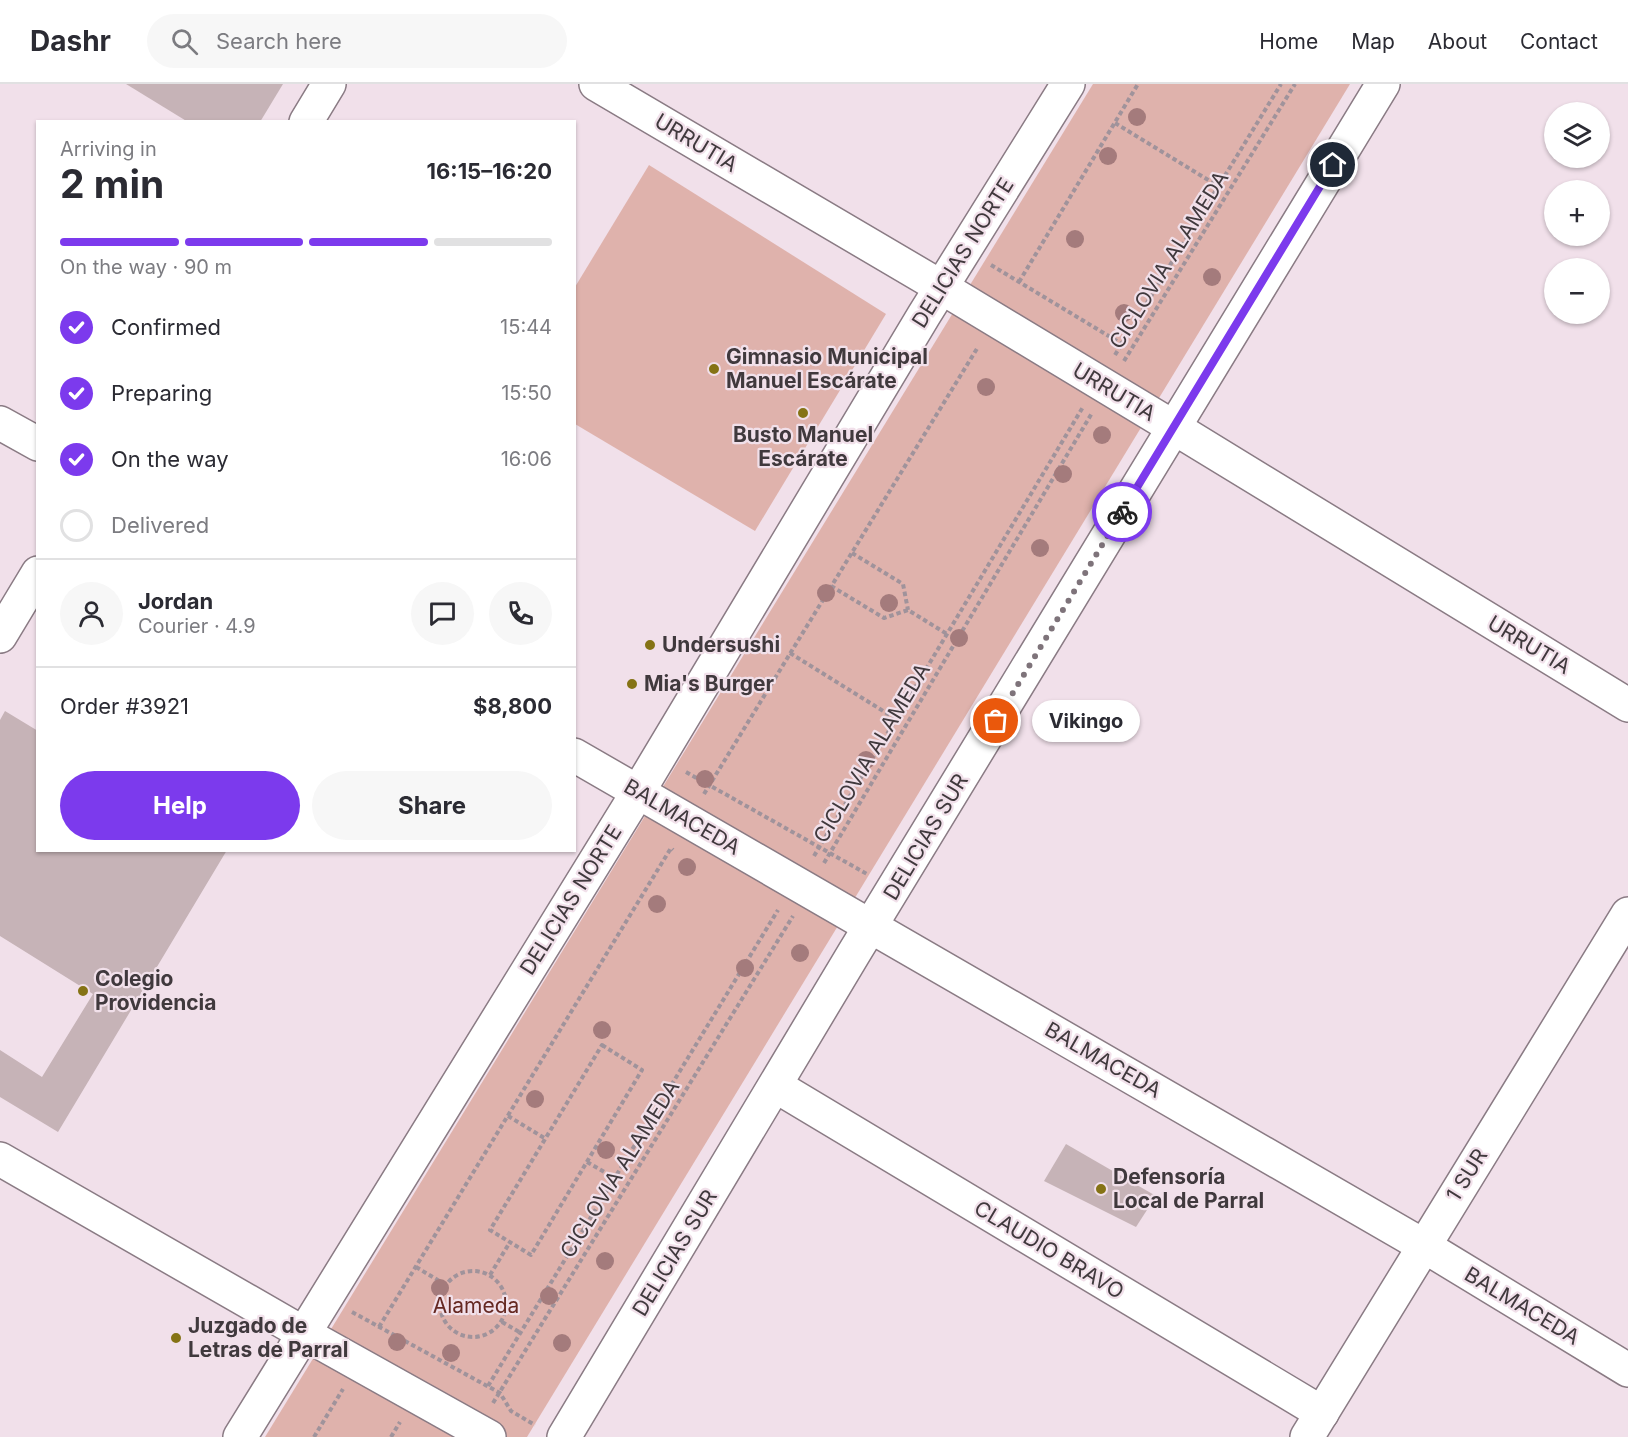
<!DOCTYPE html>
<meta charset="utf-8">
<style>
body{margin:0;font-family:Inter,sans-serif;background:#f7f7f7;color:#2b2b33;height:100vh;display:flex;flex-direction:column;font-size:22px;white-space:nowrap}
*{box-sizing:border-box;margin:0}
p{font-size:20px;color:#7c7c81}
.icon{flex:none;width:33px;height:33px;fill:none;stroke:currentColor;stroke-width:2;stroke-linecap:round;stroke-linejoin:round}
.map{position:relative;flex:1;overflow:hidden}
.side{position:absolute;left:36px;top:36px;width:540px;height:732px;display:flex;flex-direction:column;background:#fff;border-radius:0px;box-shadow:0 2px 4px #0004}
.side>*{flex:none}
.buttons{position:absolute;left:1544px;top:18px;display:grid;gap:12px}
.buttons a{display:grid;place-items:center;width:66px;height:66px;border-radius:50%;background:#fff;box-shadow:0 2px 4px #0004;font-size:30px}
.pin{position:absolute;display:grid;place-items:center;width:51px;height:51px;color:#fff;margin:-26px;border:3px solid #fff;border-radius:50%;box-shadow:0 2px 6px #0007}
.courier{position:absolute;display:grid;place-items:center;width:60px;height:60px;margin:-30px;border:4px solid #7c3aed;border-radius:50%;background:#fff;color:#222;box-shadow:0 2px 8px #0007}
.bubble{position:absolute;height:42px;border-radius:21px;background:#fff;box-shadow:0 2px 4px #0004;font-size:20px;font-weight:700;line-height:42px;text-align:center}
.headline em{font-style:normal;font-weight:700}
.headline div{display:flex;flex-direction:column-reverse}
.headline{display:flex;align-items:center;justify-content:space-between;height:102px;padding:0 24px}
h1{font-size:39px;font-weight:700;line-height:45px}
.bar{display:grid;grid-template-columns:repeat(4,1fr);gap:9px 6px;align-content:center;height:72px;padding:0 24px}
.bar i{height:8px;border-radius:4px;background:#e1e1e2}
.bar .on{background:#7c3aed}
.bar p{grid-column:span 4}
.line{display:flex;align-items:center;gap:15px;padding:0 24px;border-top:2px solid #e1e1e2}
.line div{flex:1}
.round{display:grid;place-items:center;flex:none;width:63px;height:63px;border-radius:32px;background:#f7f7f7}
ol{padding:0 24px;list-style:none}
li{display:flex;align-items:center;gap:18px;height:66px}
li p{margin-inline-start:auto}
li .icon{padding:6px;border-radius:50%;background:#7c3aed;color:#fff;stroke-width:4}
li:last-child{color:#7c7c81}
li i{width:33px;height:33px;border:3px solid #e1e1e2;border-radius:50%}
.button{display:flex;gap:12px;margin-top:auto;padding:12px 24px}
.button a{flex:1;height:69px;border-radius:36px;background:#7c3aed;color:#fff;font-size:24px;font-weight:700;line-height:69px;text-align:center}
.button a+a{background:#f7f7f7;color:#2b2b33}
header{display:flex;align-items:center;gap:36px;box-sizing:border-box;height:84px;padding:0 30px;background:#fff;border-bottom:2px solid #e1e1e2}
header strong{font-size:28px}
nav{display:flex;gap:33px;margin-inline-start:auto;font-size:21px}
.search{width:420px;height:54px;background:#f7f7f7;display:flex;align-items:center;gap:15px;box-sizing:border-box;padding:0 21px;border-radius:33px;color:#7c7c81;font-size:22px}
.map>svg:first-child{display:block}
</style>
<header>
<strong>Dashr</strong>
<div class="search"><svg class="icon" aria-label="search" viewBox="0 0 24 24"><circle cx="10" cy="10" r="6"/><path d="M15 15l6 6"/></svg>Search here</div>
<nav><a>Home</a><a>Map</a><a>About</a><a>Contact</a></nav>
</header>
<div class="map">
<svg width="1628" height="1353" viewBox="0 0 1628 1353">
<rect width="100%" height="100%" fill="#f1e0ea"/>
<!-- green -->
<g fill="#dfb2ac">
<polygon points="1093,0 1350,0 527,1353 265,1353"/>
<polygon points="649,81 886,230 755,447 575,340 575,203"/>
</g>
<!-- building -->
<g fill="#c6b3b7">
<polygon points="126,0 283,0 260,38 188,38"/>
<polygon points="5,627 38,647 38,766 227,766 58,1048 0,1013 0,966 42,993 93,910 0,852 0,636"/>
<polygon points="1066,1060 1156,1112 1136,1143 1044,1097"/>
</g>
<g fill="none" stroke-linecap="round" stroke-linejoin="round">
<defs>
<g id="minor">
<polyline points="596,0 941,203 1173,343 1628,621"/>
<polyline points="306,38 329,0"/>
<polyline points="0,552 38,489"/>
<polyline points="776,1002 1322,1329"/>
<polyline points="240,1353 638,708 924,231 1068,0"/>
<polyline points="564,1353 854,869 1383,0"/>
<polyline points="1307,1353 1628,830"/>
</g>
<g id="major">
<polyline points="0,339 38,360"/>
<polyline points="574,671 1424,1162 1628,1286"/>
<polyline points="0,1075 303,1249 489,1353"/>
</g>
</defs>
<!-- minor casing -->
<use href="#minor" stroke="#8a7b84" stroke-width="36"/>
<!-- major casing -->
<use href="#major" stroke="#8a7b84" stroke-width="36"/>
<!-- path -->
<g stroke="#a0939b" stroke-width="4" stroke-dasharray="4.5 3" stroke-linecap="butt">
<polyline points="1115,39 1218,102"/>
<polyline points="991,181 1122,260"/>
<polyline points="1019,198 1138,0"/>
<polyline points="1115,271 1281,0"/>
<polyline points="1124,277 1295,0"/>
<polyline points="852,469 903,500 908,526"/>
<polyline points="831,502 884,534 908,526 947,550"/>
<polyline points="790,569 896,635"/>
<polyline points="686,688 867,790"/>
<polyline points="704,710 978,263"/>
<polyline points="814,772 1083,323"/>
<polyline points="824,779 1092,329"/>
<polygon points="602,961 642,986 531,1171 490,1146"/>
<polyline points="508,1032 546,1055"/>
<polyline points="587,1078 615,1094"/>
<polyline points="416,1183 446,1201"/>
<circle cx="473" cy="1220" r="33"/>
<polyline points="490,1191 510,1158"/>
<polyline points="352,1228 500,1309 511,1327 535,1341"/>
<polyline points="502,1238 521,1249"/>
<polyline points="379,1243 671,764 673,766"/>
<polyline points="488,1302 778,826"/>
<polyline points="493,1319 793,832"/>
<polyline points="314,1353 343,1305"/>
<polyline points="391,1353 400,1338"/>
</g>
<!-- minor -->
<use href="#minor" stroke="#fff" stroke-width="33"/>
<!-- major -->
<use href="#major" stroke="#fff" stroke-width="33"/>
</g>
<!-- trees -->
<g fill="#a47b7c">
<circle cx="1137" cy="33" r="9"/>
<circle cx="1108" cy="72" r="9"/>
<circle cx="1075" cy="155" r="9"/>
<circle cx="1212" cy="193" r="9"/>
<circle cx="1124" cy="229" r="9"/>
<circle cx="986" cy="303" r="9"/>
<circle cx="1102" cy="351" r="9"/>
<circle cx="1063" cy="390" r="9"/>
<circle cx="1040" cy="464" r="9"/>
<circle cx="826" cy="509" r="9"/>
<circle cx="889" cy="519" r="9"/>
<circle cx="959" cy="554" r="9"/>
<circle cx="866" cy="676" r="9"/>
<circle cx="705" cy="695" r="9"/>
<circle cx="687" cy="783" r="9"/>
<circle cx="657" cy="820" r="9"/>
<circle cx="800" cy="869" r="9"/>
<circle cx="745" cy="884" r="9"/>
<circle cx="602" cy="946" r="9"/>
<circle cx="535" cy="1015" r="9"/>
<circle cx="606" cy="1066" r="9"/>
<circle cx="605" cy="1177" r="9"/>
<circle cx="440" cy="1204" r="9"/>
<circle cx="549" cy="1212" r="9"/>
<circle cx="397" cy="1258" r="9"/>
<circle cx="562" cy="1259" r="9"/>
<circle cx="451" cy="1269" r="9"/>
</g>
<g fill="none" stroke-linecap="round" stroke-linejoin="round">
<!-- done -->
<polyline stroke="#7e737a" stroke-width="6" stroke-dasharray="0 10.8" points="996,637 1122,428"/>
<!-- route -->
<polyline stroke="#7c3aed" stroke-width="8" points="1122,428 1333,81"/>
</g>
<!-- markers -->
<g fill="#857315" stroke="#f1e0ea" stroke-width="2">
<circle cx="714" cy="285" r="6"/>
<circle cx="803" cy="329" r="6"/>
<circle cx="650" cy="561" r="6"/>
<circle cx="632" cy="600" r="6"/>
<circle cx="83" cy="907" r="6"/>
<circle cx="1101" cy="1105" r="6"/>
<circle cx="176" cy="1254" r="6"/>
</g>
<g text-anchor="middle" stroke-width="4.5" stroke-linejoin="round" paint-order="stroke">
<!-- street labels -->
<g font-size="21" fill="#40393d" stroke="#f1e0ea">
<text transform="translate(696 59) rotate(31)" y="7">URRUTIA</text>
<text transform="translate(963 169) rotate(-58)" y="7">DELICIAS NORTE</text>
<text transform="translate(1169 176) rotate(-58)" y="7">CICLOVIA ALAMEDA</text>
<text transform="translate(1114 308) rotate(31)" y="7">URRUTIA</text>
<text transform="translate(1529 561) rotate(31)" y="7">URRUTIA</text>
<text transform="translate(872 669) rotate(-59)" y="7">CICLOVIA ALAMEDA</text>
<text transform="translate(682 733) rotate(30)" y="7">BALMACEDA</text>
<text transform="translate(926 753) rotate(-59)" y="7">DELICIAS SUR</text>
<text transform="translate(571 816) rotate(-58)" y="7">DELICIAS NORTE</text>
<text transform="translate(1103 976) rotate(30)" y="7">BALMACEDA</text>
<text transform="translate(620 1085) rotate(-58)" y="7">CICLOVIA ALAMEDA</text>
<text transform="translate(1467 1091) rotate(-58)" y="7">1 SUR</text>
<text transform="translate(1049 1166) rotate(31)" y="7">CLAUDIO BRAVO</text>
<text transform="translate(675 1169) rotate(-59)" y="7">DELICIAS SUR</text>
<text transform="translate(1522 1222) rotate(31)" y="7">BALMACEDA</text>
</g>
<!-- poi labels -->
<g font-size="21" font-weight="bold" fill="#40393d" stroke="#f1e0ea" text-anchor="start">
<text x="726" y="280">Gimnasio Municipal<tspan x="726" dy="24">Manuel Escárate</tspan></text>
<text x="803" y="358" text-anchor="middle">Busto Manuel<tspan x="803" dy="24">Escárate</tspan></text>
<text x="662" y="568">Undersushi</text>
<text x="644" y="607">Mia's Burger</text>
<text x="95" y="902">Colegio<tspan x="95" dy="24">Providencia</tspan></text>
<text x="1113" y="1100">Defensoría<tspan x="1113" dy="24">Local de Parral</tspan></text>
<text x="188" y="1249">Juzgado de<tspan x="188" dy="24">Letras de Parral</tspan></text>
</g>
<!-- park labels -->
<g font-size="21" fill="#652822" stroke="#f1e0ea">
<text x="476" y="1229">Alameda</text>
</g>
</g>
</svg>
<div class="buttons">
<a><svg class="icon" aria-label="layers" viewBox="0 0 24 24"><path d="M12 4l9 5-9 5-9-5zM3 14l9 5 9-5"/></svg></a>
<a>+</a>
<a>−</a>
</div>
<div class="pin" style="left:996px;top:637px;background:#ea580c"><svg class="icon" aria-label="bag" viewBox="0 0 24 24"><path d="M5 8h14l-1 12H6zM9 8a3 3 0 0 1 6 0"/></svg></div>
<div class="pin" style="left:1333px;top:81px;background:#1f2937"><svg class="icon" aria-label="home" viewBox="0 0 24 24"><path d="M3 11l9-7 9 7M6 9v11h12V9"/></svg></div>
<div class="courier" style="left:1122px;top:428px"><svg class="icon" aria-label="bike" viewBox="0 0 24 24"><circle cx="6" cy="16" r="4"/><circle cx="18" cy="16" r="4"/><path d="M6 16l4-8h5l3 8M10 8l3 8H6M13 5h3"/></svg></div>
<div class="bubble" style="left:1032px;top:616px;width:108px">Vikingo</div>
<section class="side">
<div class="headline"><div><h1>2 min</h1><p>Arriving in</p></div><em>16:15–16:20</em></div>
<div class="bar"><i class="on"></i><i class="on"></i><i class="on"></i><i></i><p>On the way · 90 m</p></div>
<ol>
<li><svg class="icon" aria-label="check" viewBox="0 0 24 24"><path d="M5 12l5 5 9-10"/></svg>Confirmed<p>15:44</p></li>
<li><svg class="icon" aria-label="check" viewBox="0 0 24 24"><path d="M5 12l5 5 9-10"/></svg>Preparing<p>15:50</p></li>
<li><svg class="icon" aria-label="check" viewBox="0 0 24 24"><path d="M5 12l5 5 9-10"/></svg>On the way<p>16:06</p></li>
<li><i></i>Delivered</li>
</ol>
<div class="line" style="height:108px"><a class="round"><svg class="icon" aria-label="person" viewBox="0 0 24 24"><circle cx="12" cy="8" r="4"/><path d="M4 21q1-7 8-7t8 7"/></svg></a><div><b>Jordan</b><p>Courier · 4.9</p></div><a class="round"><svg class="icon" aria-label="chat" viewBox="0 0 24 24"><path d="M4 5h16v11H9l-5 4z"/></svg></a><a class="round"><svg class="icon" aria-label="phone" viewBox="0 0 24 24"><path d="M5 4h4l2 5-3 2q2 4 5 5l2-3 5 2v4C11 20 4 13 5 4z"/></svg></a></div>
<div class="line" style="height:78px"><div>Order #3921</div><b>$8,800</b></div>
<div class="button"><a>Help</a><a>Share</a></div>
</section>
</div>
